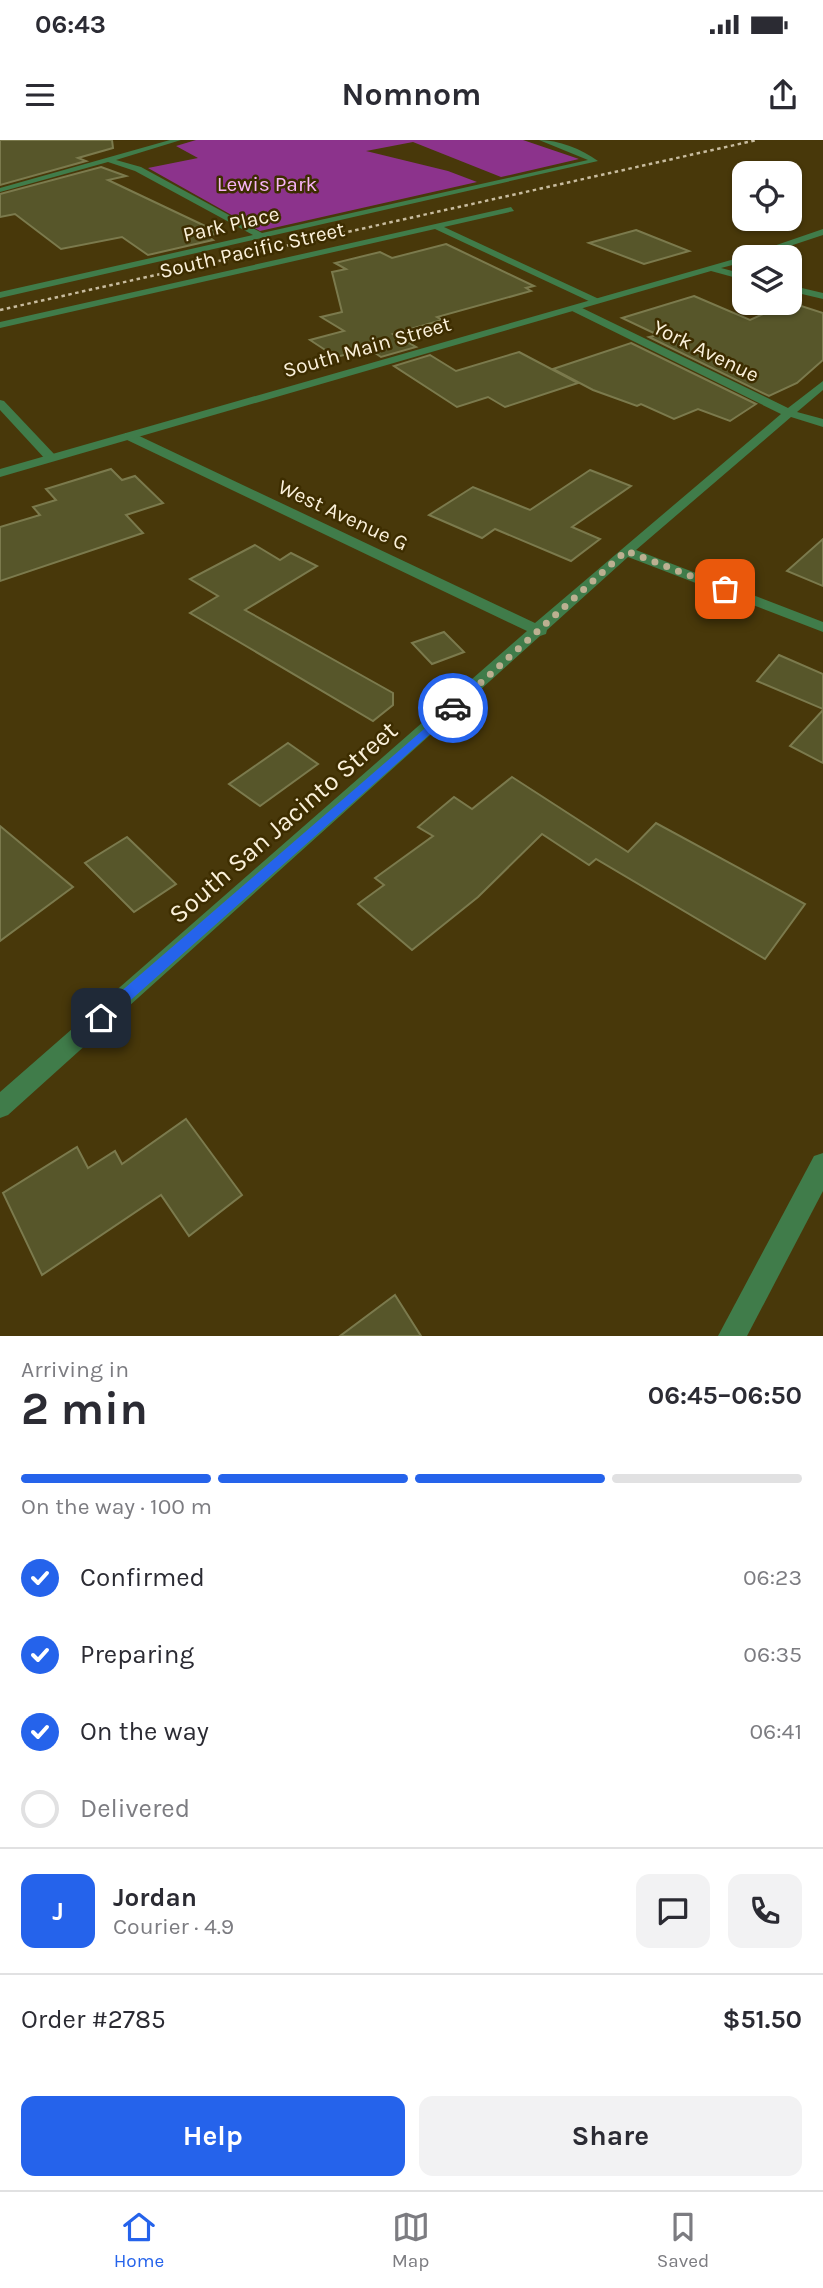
<!DOCTYPE html>
<meta charset="utf-8">
<style>
body{margin:0;font-family:Karla,sans-serif;background:#f2f2f3;color:#2b2b33;height:100vh;display:flex;flex-direction:column;font-size:26px;white-space:nowrap}
*{box-sizing:border-box;margin:0}
p{font-size:23px;color:#7c7c81}
.icon{flex:none;width:38px;height:38px;fill:none;stroke:currentColor;stroke-width:2;stroke-linecap:round;stroke-linejoin:round}
.map{position:relative;height:1196px;overflow:hidden}
.drawer{display:flex;flex-direction:column;background:#fff;flex:1}
.drawer>*{flex:none}
.tools{position:absolute;left:732px;top:21px;display:grid;gap:14px}
.tools a{display:grid;place-items:center;width:70px;height:70px;border-radius:14px;background:#fff;box-shadow:0 2px 5px #0004;font-size:35px}
.pin{position:absolute;display:grid;place-items:center;width:60px;height:60px;color:#fff;margin:-30px;border-radius:14px;box-shadow:0 4px 10px #0006}
.courier{position:absolute;display:grid;place-items:center;width:70px;height:70px;margin:-35px;border:5px solid #2563eb;border-radius:50%;background:#fff;color:#222;box-shadow:0 2px 9px #0007}
.overview em{font-style:normal;font-weight:700}
.overview div{display:flex;flex-direction:column-reverse}
.overview{display:flex;align-items:center;justify-content:space-between;height:119px;padding:0 21px}
h1{font-size:46px;font-weight:700;line-height:52px}
.bar{display:grid;grid-template-columns:repeat(4,1fr);gap:10px 7px;align-content:center;height:84px;padding:0 21px}
.bar i{height:9px;border-radius:5px;background:#e1e1e2}
.bar .current{background:#2563eb}
.bar p{grid-column:span 4}
.line{display:flex;align-items:center;gap:18px;padding:0 21px;border-top:2px solid #e1e1e2}
.line div{flex:1}
.round{display:grid;place-items:center;flex:none;width:74px;height:74px;border-radius:14px;background:#f2f2f3}
ol{padding:0 21px;list-style:none}
li{display:flex;align-items:center;gap:21px;height:77px}
li p{margin-inline-start:auto}
li .icon{padding:7px;border-radius:50%;background:#2563eb;color:#fff;stroke-width:4}
li:last-child{color:#7c7c81}
li i{width:38px;height:38px;border:4px solid #e1e1e2;border-radius:50%}
.action{display:flex;gap:14px;margin-top:auto;padding:14px 21px}
.action a{flex:1;height:80px;border-radius:14px;background:#2563eb;color:#fff;font-size:28px;font-weight:700;line-height:80px;text-align:center}
.action a+a{background:#f2f2f3;color:#2b2b33}
.status{display:flex;justify-content:space-between;align-items:center;height:49px;padding:0 35px;background:#fff;direction:ltr}
.status svg{height:19px;fill:currentColor}
header{display:flex;justify-content:space-between;align-items:center;height:91px;padding:0 21px;background:#fff;font-size:32px;font-weight:700}
.tab-bar{display:flex;justify-content:space-around;align-items:center;height:98px;border-top:2px solid #e1e1e2;background:#fff;font-size:19px;color:#7c7c81}
.tab-bar a{display:grid;justify-items:center;gap:4px}
.tab-bar .current{color:#2563eb}
.map>svg:first-child{display:block}
</style>
<div class="status"><b>06:43</b><svg viewBox="0 0 49 12"><path d="M0 12V9h3v3zM5 12V6h3v6zM10 12V3h3v9zM15 12V0h3v12zM26 1h20v11H26zM47 4h2v5h-2z"/></svg></div>
<header><svg class="icon" aria-label="menu" viewBox="0 0 24 24"><path d="M4 6h16M4 12h16M4 18h16"/></svg>Nomnom<svg class="icon" aria-label="share" viewBox="0 0 24 24"><path d="M12 15V3M7 8l5-5 5 5M5 13v7h14v-7"/></svg></header>
<div class="map">
<svg width="823" height="1196" viewBox="0 0 823 1196">
<rect width="100%" height="100%" fill="#48380a"/>
<!-- green -->
<polygon fill="#8c338c" points="196,0 523,0 579,19 501,37 413,2 366,11 448,31 477,42 260,91 148,28 198,18 176,6"/>
<!-- building -->
<g fill="#57562a" stroke="#7b7a4d" stroke-width="2">
<polygon points="0,0 112,0 113,8 78,18 86,21 0,45"/>
<polygon points="101,27 126,36 108,40 220,93 207,96 213,100 148,115 122,97 61,109 15,74 0,77 0,54"/>
<polygon points="636,90 689,111 644,124 589,103"/>
<polygon points="446,104 534,146 526,148 531,151 437,177 442,180 393,194 416,207 381,217 369,209 336,217 310,200 344,191 321,177 342,172 332,132 346,129 335,123 380,112 392,118"/>
<polygon points="694,156 750,180 789,162 823,173 823,220 797,243 769,256 649,197 658,195 622,178"/>
<polygon points="631,203 756,264 730,281 698,269 674,279 641,264 637,266 593,250 553,229"/>
<polygon points="519,212 578,243 505,267 488,257 457,267 394,226 430,215 456,231"/>
<polygon points="111,329 122,340 135,336 163,363 126,375 143,393 0,441 0,387 40,375 33,367 56,360 46,349"/>
<polygon points="590,330 631,346 572,387 600,399 571,421 495,389 482,398 429,375 473,347 530,370"/>
<polygon points="823,399 823,446 787,431"/>
<polygon points="255,405 280,420 291,413 317,426 245,470 393,553 393,565 373,581 190,473 218,456 190,439"/>
<polygon points="444,492 464,512 432,524 412,503"/>
<polygon points="779,515 823,534 823,569 757,541"/>
<polygon points="823,570 823,623 790,606"/>
<polygon points="288,603 318,624 260,666 229,644"/>
<polygon points="512,637 628,712 656,683 805,764 765,819 596,719 589,725 542,694 478,757 412,810 358,764 384,745 375,738 433,696 418,687 454,657 472,669"/>
<polygon points="0,686 73,747 0,801"/>
<polygon points="127,697 176,744 134,772 85,723"/>
<polygon points="186,979 242,1055 189,1096 161,1055 42,1135 3,1053 77,1007 88,1028 115,1011 122,1024"/>
<polygon points="395,1155 421,1196 340,1196"/>
</g>
<g fill="none" stroke-linecap="round" stroke-linejoin="round">
<!-- minor -->
<g fill="#407c4a" fill-rule="evenodd">
<path d="M170,0H181L116,20L141,27L262,93L588,20L539,0C558,0 582,9 598,21L0,158V152L253,95L135,31L108,22L0,52V48Z"/>
<polygon points="511,67 514,71 444,87 599,159 599,163 593,163 435,89 0,188 0,182"/>
<polygon points="570,166 578,166 788,268 823,241 823,250 797,272 823,279 823,287 791,277 636,410 823,482 823,492 628,417 547,490 546,494 540,496 8,975 0,978 0,952 527,491 125,299 125,293 133,293 535,483 781,274 570,170"/>
<polygon points="0,260 4,261 55,315 55,321 47,321 0,270"/>
<polygon points="823,1013 823,1051 747,1196 718,1196 814,1016"/>
</g>
<!-- tertiary -->
<g fill="#407c4a" fill-rule="evenodd">
<polygon points="823,89 823,95 757,117 744,117 744,122 721,128 744,134 744,140 711,131 0,337 0,329 745,116"/>
<polygon points="789,145 823,153 823,159 789,151"/>
</g>
<!-- rail -->
<polyline stroke="#c8bc9f" stroke-width="2.5" stroke-dasharray="3.5 3.5" stroke-linecap="butt" points="0,170 757,0"/>
</g>
<!-- route -->
<polygon fill="#2563eb" points="453,564 457,565 457,570 106,882 96,882 96,873"/>
<g fill="none" stroke-linecap="round" stroke-linejoin="round">
<!-- done -->
<polyline stroke="#bcb091" stroke-width="7" stroke-dasharray="0 12.6" points="453,568 626,411 725,449"/>
</g>
<g text-anchor="middle" stroke-width="5" stroke-linejoin="round" paint-order="stroke">
<!-- far-park labels -->
<g font-size="21" fill="#f8b4f6" stroke="#3d2d00">
<text x="267" y="51">Lewis Park</text>
</g>
<!-- far-street labels -->
<g font-size="21" fill="#fbf1da" stroke="#3d2d00">
<text transform="translate(231 84) rotate(-13)" y="7">Park Place</text>
<text transform="translate(252 110) rotate(-13)" y="7">South Pacific Street</text>
<text transform="translate(367 207) rotate(-16)" y="7">South Main Street</text>
<text transform="translate(706 211) rotate(26)" y="7">York Avenue</text>
<text transform="translate(343 375) rotate(25)" y="7">West Avenue G</text>
</g>
<!-- street labels -->
<g font-size="26" fill="#fbf1da" stroke="#3d2d00">
<text transform="translate(283 682) rotate(-41)" y="9">South San Jacinto Street</text>
</g>
</g>
</svg>
<div class="tools">
<a><svg class="icon" aria-label="locate" viewBox="0 0 24 24"><circle cx="12" cy="12" r="6"/><path d="M12 2v4M12 18v4M2 12h4M18 12h4"/></svg></a>
<a><svg class="icon" aria-label="layers" viewBox="0 0 24 24"><path d="M12 4l9 5-9 5-9-5zM3 14l9 5 9-5"/></svg></a>
</div>
<div class="pin" style="left:725px;top:449px;background:#ea580c"><svg class="icon" aria-label="bag" viewBox="0 0 24 24"><path d="M5 8h14l-1 12H6zM9 8a3 3 0 0 1 6 0"/></svg></div>
<div class="pin" style="left:101px;top:878px;background:#1f2937"><svg class="icon" aria-label="home" viewBox="0 0 24 24"><path d="M3 11l9-7 9 7M6 9v11h12V9"/></svg></div>
<div class="courier" style="left:453px;top:568px"><svg class="icon" aria-label="car" viewBox="0 0 24 24"><path d="M5 17H2v-5l4-1 3-4h7l3 4 3 1v5h-3M9 17h6M6 11h13"/><circle cx="7" cy="17" r="2"/><circle cx="17" cy="17" r="2"/></svg></div>
</div>
<section class="drawer">
<div class="overview"><div><h1>2 min</h1><p>Arriving in</p></div><em>06:45–06:50</em></div>
<div class="bar"><i class="current"></i><i class="current"></i><i class="current"></i><i></i><p>On the way · 100 m</p></div>
<ol>
<li><svg class="icon" aria-label="check" viewBox="0 0 24 24"><path d="M5 12l5 5 9-10"/></svg>Confirmed<p>06:23</p></li>
<li><svg class="icon" aria-label="check" viewBox="0 0 24 24"><path d="M5 12l5 5 9-10"/></svg>Preparing<p>06:35</p></li>
<li><svg class="icon" aria-label="check" viewBox="0 0 24 24"><path d="M5 12l5 5 9-10"/></svg>On the way<p>06:41</p></li>
<li><i></i>Delivered</li>
</ol>
<div class="line" style="height:126px"><b class="round" style="background:#2563eb;color:#fff">J</b><div><b>Jordan</b><p>Courier · 4.9</p></div><a class="round"><svg class="icon" aria-label="chat" viewBox="0 0 24 24"><path d="M4 5h16v11H9l-5 4z"/></svg></a><a class="round"><svg class="icon" aria-label="phone" viewBox="0 0 24 24"><path d="M5 4h4l2 5-3 2q2 4 5 5l2-3 5 2v4C11 20 4 13 5 4z"/></svg></a></div>
<div class="line" style="height:91px"><div>Order #2785</div><b>$51.50</b></div>
<div class="action"><a>Help</a><a>Share</a></div>
</section>
<nav class="tab-bar">
<a class="current"><svg class="icon" aria-label="home" viewBox="0 0 24 24"><path d="M3 11l9-7 9 7M6 9v11h12V9"/></svg>Home</a>
<a><svg class="icon" aria-label="map" viewBox="0 0 24 24"><path d="M3 6l6-2 6 2 6-2v14l-6 2-6-2-6 2zM9 4v14M15 6v14"/></svg>Map</a>
<a><svg class="icon" aria-label="saved" viewBox="0 0 24 24"><path d="M7 4h10v16l-5-4-5 4z"/></svg>Saved</a>
</nav>
